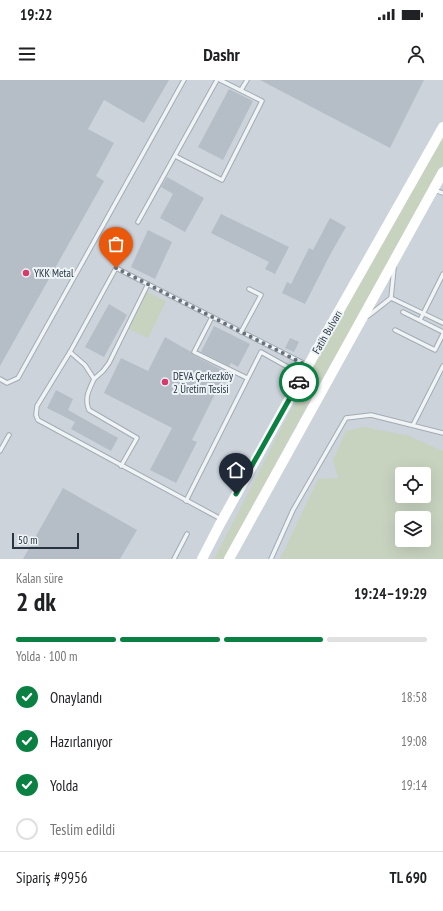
<!DOCTYPE html>
<html lang="tr">
<meta charset="utf-8">
<style>
body{margin:0;font-family:"PT Sans Narrow",sans-serif;background:#f2f2f2;color:#202124;height:100vh;display:flex;flex-direction:column;font-size:15px;white-space:nowrap}
*{box-sizing:border-box;margin:0}
p{font-size:13px;color:#757577}
.icon{flex:none;width:22px;height:22px;fill:none;stroke:currentColor;stroke-width:2;stroke-linecap:round;stroke-linejoin:round}
.map{position:relative;height:479px;overflow:hidden}
.side{display:flex;flex-direction:column;background:#fff;flex:1}
.side>*{flex:none}
.fabs{position:absolute;left:395px;top:387px;display:grid;gap:8px}
.fabs a{display:grid;place-items:center;width:36px;height:36px;border-radius:4px;background:#fff;box-shadow:0 4px 16px #0002;font-size:20px}
.scale{position:absolute;left:12px;bottom:10px;width:67px;box-sizing:border-box;padding-left:4px;border:2px solid #263441;border-top:0;font-size:11px;line-height:14px;white-space:nowrap;color:#263441;-webkit-text-stroke:3px #eef3f6;paint-order:stroke}
.pin{position:absolute;display:grid;place-items:center;width:34px;height:34px;color:#fff;margin:-41px -17px;border-radius:50% 50% 50% 0;rotate:-45deg;box-shadow:0 0 4px #0007}
.pin .icon{rotate:45deg}
.courier{position:absolute;display:grid;place-items:center;width:40px;height:40px;margin:-20px;border:3px solid #0b8043;border-radius:50%;background:#fff;color:#222;box-shadow:0 1px 5px #0007}
.head em{font-style:normal;font-weight:700}
.head div{display:flex;flex-direction:column-reverse}
.head{display:flex;align-items:center;justify-content:space-between;height:68px;padding:0 16px}
h1{font-size:26px;font-weight:700;line-height:30px}
.bar{display:grid;grid-template-columns:repeat(4,1fr);gap:6px 4px;align-content:center;height:48px;padding:0 16px}
.bar i{height:5px;border-radius:3px;background:#e0e0e0}
.bar .active{background:#0b8043}
.bar p{grid-column:span 4}
.line{display:flex;align-items:center;gap:10px;padding:0 16px;border-top:1px solid #e0e0e0}
.line div{flex:1}
ol{padding:0 16px;list-style:none}
li{display:flex;align-items:center;gap:12px;height:44px}
li p{margin-inline-start:auto}
li .icon{padding:4px;border-radius:50%;background:#0b8043;color:#fff;stroke-width:4}
li:last-child{color:#757577}
li i{width:22px;height:22px;border:2px solid #e0e0e0;border-radius:50%}
.status{display:flex;justify-content:space-between;align-items:center;height:28px;padding:0 20px;background:#fff;direction:ltr}
.status svg{height:11px;fill:currentColor}
header{display:flex;justify-content:space-between;align-items:center;height:52px;padding:0 16px;background:#fff;font-size:18px;font-weight:700}
.map>svg:first-child{display:block}
</style>
<div class="status"><b>19:22</b><svg viewBox="0 0 49 12"><path d="M0 12V9h3v3zM5 12V6h3v6zM10 12V3h3v9zM15 12V0h3v12zM26 1h20v11H26zM47 4h2v5h-2z"/></svg></div>
<header><svg class="icon" aria-label="menu" viewBox="0 0 24 24"><path d="M4 6h16M4 12h16M4 18h16"/></svg>Dashr<svg class="icon" aria-label="person" viewBox="0 0 24 24"><circle cx="12" cy="8" r="4"/><path d="M4 21q1-7 8-7t8 7"/></svg></header>
<div class="map">
<svg width="443" height="479" viewBox="0 0 443 479">
<rect width="100%" height="100%" fill="#dee4e9"/>
<!-- built -->
<path fill="#ccd3db" fill-rule="evenodd" d="M0,0H443V479H0ZM402,394H424V416H402ZM402,438H424V460H402Z"/>
<!-- green -->
<g fill="#c7d3bf" fill-rule="evenodd">
<polygon points="443,55 443,83 376,206 309,322 243,444 226,479 214,479 314,285"/>
<polygon points="147,212 166,221 148,258 129,249"/>
<path d="M364,347L409,356L443,371V479H280L318,399L338,398L333,380L346,351ZM402,394H424V416H402ZM402,438H424V460H402Z"/>
</g>
<!-- building -->
<g fill="#b5bec6">
<polygon points="0,0 169,0 144,43 104,20 88,49 114,63 96,96 104,101 0,286"/>
<polygon points="260,0 424,0 390,68"/>
<polygon points="229,9 253,21 223,80 198,67"/>
<polygon points="167,97 204,118 185,152 160,138 173,114 161,107"/>
<polygon points="221,134 289,167 275,194 265,189 269,182 211,153"/>
<polygon points="330,138 346,147 331,173 305,224 282,213 287,202 291,204 309,168 313,170"/>
<polygon points="148,150 172,162 155,199 131,187"/>
<polygon points="109,224 127,235 104,277 85,267"/>
<polygon points="214,246 250,264 238,287 231,283 229,286 201,272"/>
<polygon points="165,257 191,272 193,275 226,292 192,360 197,362 176,403 150,390 172,348 104,313 121,278 148,291"/>
<polygon points="290,258 299,262 294,272 285,268"/>
<polygon points="56,310 73,319 68,330 118,358 111,371 71,349 75,342 47,328"/>
<polygon points="63,408 137,450 120,479 23,479"/>
</g>
<g fill="none" stroke-linecap="round" stroke-linejoin="round">
<defs>
<g id="service">
<polyline points="241,10 247,0"/>
<polyline points="175,76 222,100 262,21 220,0"/>
<polyline points="434,110 443,113"/>
<polyline points="138,142 217,0"/>
<polyline points="391,218 443,243"/>
<polyline points="403,232 443,252"/>
<polyline points="368,236 391,218 394,188"/>
<polyline points="212,237 194,272 247,298"/>
<polyline points="420,240 443,194"/>
<polyline points="395,250 435,270 443,254"/>
<polyline points="241,252 261,215 249,209"/>
<path d="M70,272L85,285L94,299C89,310 84,318 89,330L137,358L121,386"/>
<polyline points="0,299 7,303 18,298 184,0"/>
<polyline points="94,299 103,291 109,283 148,204"/>
<polyline points="413,345 443,286"/>
<polyline points="0,371 9,355"/>
<polyline points="186,421 261,272 302,295"/>
<polyline points="221,439 38,340 36,335 37,326 70,272 116,188 307,285"/>
<polyline points="174,479 187,454"/>
<polyline points="271,479 293,430 346,338 371,335 443,353"/>
</g>
</defs>
<!-- service casing -->
<use href="#service" stroke="#a3acb3" stroke-width="5.5"/>
<!-- service -->
<use href="#service" stroke="#f1f4f7" stroke-width="3.5"/>
<!-- secondary -->
<g stroke="#fff" stroke-width="10">
<polyline points="202,479 220,444 301,298 443,47"/>
<polyline points="229,479 443,92"/>
</g>
</g>
<g fill="none" stroke-linecap="round" stroke-linejoin="round">
<!-- done -->
<polyline stroke="#66727c" stroke-width="4" stroke-dasharray="0 7.2" points="116,188 308,286 299,302"/>
<!-- route -->
<polyline stroke="#0b8043" stroke-width="5" points="236,414 299,302"/>
</g>
<!-- markers -->
<g fill="#d73a6a" stroke="#eef3f6" stroke-width="1.5">
<circle cx="26" cy="193" r="4"/>
<circle cx="165" cy="302" r="4"/>
</g>
<g text-anchor="middle" stroke-width="4" stroke-linejoin="round" paint-order="stroke">
<!-- poi labels -->
<g font-size="11" fill="#263441" stroke="#eef3f6" text-anchor="start">
<text x="34" y="197">YKK Metal</text>
<text x="173" y="300">DEVA Çerkezköy<tspan x="173" dy="13">2 Üretim Tesisi</tspan></text>
</g>
<!-- street labels -->
<g font-size="11" fill="#263441" stroke="#eef3f6">
<text transform="translate(327 252) rotate(-60)" y="4">Fatih Bulvarı</text>
</g>
</g>
</svg>
<div class="fabs">
<a><svg class="icon" aria-label="locate" viewBox="0 0 24 24"><circle cx="12" cy="12" r="6"/><path d="M12 2v4M12 18v4M2 12h4M18 12h4"/></svg></a>
<a><svg class="icon" aria-label="layers" viewBox="0 0 24 24"><path d="M12 4l9 5-9 5-9-5zM3 14l9 5 9-5"/></svg></a>
</div>
<div class="scale">50 m</div>
<div class="pin" style="left:116px;top:188px;background:#ea580c"><svg class="icon" aria-label="bag" viewBox="0 0 24 24"><path d="M5 8h14l-1 12H6zM9 8a3 3 0 0 1 6 0"/></svg></div>
<div class="pin" style="left:236px;top:414px;background:#1f2937"><svg class="icon" aria-label="home" viewBox="0 0 24 24"><path d="M3 11l9-7 9 7M6 9v11h12V9"/></svg></div>
<div class="courier" style="left:299px;top:302px"><svg class="icon" aria-label="car" viewBox="0 0 24 24"><path d="M5 17H2v-5l4-1 3-4h7l3 4 3 1v5h-3M9 17h6M6 11h13"/><circle cx="7" cy="17" r="2"/><circle cx="17" cy="17" r="2"/></svg></div>
</div>
<section class="side">
<div class="head"><div><h1>2 dk</h1><p>Kalan süre</p></div><em>19:24–19:29</em></div>
<div class="bar"><i class="active"></i><i class="active"></i><i class="active"></i><i></i><p>Yolda · 100 m</p></div>
<ol>
<li><svg class="icon" aria-label="check" viewBox="0 0 24 24"><path d="M5 12l5 5 9-10"/></svg>Onaylandı<p>18:58</p></li>
<li><svg class="icon" aria-label="check" viewBox="0 0 24 24"><path d="M5 12l5 5 9-10"/></svg>Hazırlanıyor<p>19:08</p></li>
<li><svg class="icon" aria-label="check" viewBox="0 0 24 24"><path d="M5 12l5 5 9-10"/></svg>Yolda<p>19:14</p></li>
<li><i></i>Teslim edildi</li>
</ol>
<div class="line" style="height:52px"><div>Sipariş #9956</div><b>TL 690</b></div>
</section>
